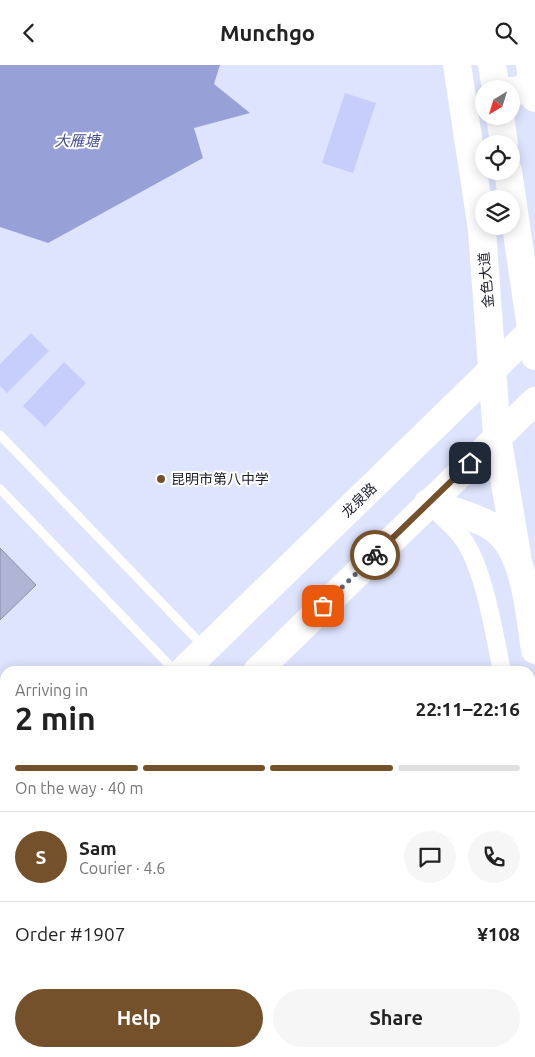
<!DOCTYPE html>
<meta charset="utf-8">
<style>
body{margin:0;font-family:Ubuntu,"Noto Sans SC",sans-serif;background:#f6f6f6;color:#222;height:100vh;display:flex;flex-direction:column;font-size:19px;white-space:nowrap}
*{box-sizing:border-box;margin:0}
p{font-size:16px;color:#767676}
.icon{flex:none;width:28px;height:28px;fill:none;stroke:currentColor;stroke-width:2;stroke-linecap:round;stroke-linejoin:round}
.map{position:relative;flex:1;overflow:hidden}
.drawer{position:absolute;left:0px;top:601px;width:535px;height:391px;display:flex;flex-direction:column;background:#fff;border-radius:15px 15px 0 0;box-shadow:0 2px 12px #0003}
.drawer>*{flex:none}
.needle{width:32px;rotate:218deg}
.buttons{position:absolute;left:475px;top:15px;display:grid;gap:10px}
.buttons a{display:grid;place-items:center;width:45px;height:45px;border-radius:50%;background:#fff;box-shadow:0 2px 12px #0003;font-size:25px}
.pin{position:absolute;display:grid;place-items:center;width:42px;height:42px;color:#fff;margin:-21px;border-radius:10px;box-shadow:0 2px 8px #0006}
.courier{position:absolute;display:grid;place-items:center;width:50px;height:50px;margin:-25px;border:4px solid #74512a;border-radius:50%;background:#fff;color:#222;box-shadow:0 1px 6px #0007}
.headline em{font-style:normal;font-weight:600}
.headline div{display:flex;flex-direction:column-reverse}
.headline{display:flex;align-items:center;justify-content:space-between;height:85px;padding:0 15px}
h1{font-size:32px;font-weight:600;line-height:38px}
.bar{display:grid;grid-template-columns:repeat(4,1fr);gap:8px 5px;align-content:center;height:60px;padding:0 15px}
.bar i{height:6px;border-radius:4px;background:#e0e0e0}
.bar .selected{background:#74512a}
.bar p{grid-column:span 4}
.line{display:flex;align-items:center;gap:12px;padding:0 15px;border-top:1px solid #e0e0e0}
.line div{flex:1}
.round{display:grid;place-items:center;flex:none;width:52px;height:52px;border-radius:26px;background:#f6f6f6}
.cta{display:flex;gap:10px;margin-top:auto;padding:10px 15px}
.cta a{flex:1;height:58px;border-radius:30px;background:#74512a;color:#fff;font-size:20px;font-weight:600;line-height:58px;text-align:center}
.cta a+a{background:#f6f6f6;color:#222}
header{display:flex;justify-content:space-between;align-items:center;height:65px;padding:0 15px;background:#fff;font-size:22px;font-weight:600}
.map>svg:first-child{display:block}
</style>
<header><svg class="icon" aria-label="back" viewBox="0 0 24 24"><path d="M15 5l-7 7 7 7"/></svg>Munchgo<svg class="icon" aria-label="search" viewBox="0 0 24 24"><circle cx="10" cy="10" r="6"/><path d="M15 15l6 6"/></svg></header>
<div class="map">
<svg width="535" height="992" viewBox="0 0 535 992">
<rect width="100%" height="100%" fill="#dfe4fe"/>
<!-- green -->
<g fill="#c7cefb">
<polygon points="345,28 376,38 353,108 322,98"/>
<polygon points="31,268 49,286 7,328 0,321 0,299"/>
<polygon points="64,297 86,318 45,362 23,341"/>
</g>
<!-- water -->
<polygon fill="#98a0d8" points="0,0 220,0 214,19 250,48 194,63 203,93 48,178 0,162"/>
<!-- building -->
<polygon fill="#b0b5d5" stroke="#898ead" points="0,483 36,520 0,555"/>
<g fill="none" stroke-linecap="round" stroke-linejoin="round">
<!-- path -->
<g stroke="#a3a7bd" stroke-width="3" stroke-dasharray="2.5 4" stroke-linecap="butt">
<polyline points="530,927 535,926"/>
<polyline points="0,987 5,978"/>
</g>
<!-- lane -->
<g stroke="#fff" stroke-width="9">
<polyline points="0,370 204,582"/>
<polyline points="0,424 175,606"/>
<polyline points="416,988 422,992"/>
<polyline points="37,992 42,988"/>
</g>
<!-- street -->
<g stroke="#fff" stroke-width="18">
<path d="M433,443C442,452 452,460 460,470C484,499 494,569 502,606"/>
<polyline points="530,788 535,823"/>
</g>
<!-- primary -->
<g stroke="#fff" stroke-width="28">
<polyline points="457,0 482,165 497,371"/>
<polyline points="511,26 515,27 535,17"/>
<polyline points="183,606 535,263"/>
<polyline points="257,606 535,336"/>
<polyline points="0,780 5,775"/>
<polyline points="0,860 5,855"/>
</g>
<!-- highway -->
<g stroke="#fff" stroke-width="28">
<polyline points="492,0 496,24"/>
<polyline points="530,0 535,33"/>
<polyline points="500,51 504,79"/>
<polyline points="508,106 535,291"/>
<polyline points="497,371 517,490"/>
<path d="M428,438C449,445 470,450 489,460C526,480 529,548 535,585"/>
</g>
</g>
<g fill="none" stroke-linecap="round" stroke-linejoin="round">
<!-- done -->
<polyline stroke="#636677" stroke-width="5" stroke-dasharray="0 9" points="323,541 375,490"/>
<!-- route -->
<polyline stroke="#74512a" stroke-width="6" points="375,490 470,398"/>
</g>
<!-- markers -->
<circle fill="#74512a" stroke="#fff" stroke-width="2" cx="161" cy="414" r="5"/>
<g text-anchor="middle" stroke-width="4" stroke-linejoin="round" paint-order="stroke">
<!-- street labels -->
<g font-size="14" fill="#20222e" stroke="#fff">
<text transform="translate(486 215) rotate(-95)" y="5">金色大道</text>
<text transform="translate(359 435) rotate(-44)" y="5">龙泉路</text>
</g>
<!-- poi labels -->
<g font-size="14" fill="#20222e" stroke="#fff" text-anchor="start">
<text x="171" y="419">昆明市第八中学</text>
</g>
<!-- water labels -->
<g font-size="15" font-style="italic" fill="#484e93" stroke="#fff">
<text x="77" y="81">大雁塘</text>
</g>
</g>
</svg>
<div class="buttons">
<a><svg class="needle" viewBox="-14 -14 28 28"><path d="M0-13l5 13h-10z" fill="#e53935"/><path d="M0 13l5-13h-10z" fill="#767676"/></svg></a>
<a><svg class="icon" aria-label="locate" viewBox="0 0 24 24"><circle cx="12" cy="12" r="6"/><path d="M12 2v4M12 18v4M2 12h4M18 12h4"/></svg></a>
<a><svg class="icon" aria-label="layers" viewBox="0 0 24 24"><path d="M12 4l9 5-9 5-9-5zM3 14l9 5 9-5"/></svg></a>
</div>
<div class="pin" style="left:323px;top:541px;background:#ea580c"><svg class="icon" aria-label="bag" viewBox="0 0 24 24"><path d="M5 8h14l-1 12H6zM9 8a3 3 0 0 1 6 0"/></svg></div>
<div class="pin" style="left:470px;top:398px;background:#1f2937"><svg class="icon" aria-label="home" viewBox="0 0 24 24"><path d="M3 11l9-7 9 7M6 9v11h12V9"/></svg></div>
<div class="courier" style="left:375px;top:490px"><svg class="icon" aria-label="bike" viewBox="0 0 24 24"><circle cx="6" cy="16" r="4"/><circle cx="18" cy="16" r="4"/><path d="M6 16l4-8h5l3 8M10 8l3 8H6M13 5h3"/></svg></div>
<section class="drawer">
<div class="headline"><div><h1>2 min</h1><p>Arriving in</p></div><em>22:11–22:16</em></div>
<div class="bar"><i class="selected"></i><i class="selected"></i><i class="selected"></i><i></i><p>On the way · 40 m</p></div>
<div class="line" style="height:90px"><b class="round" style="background:#74512a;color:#fff">S</b><div><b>Sam</b><p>Courier · 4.6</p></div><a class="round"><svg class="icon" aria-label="chat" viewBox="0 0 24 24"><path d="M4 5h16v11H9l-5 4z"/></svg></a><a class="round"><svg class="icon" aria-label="phone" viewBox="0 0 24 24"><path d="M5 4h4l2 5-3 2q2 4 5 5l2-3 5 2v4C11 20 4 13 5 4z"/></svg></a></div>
<div class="line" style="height:65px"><div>Order #1907</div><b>¥108</b></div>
<div class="cta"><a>Help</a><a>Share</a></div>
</section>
</div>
